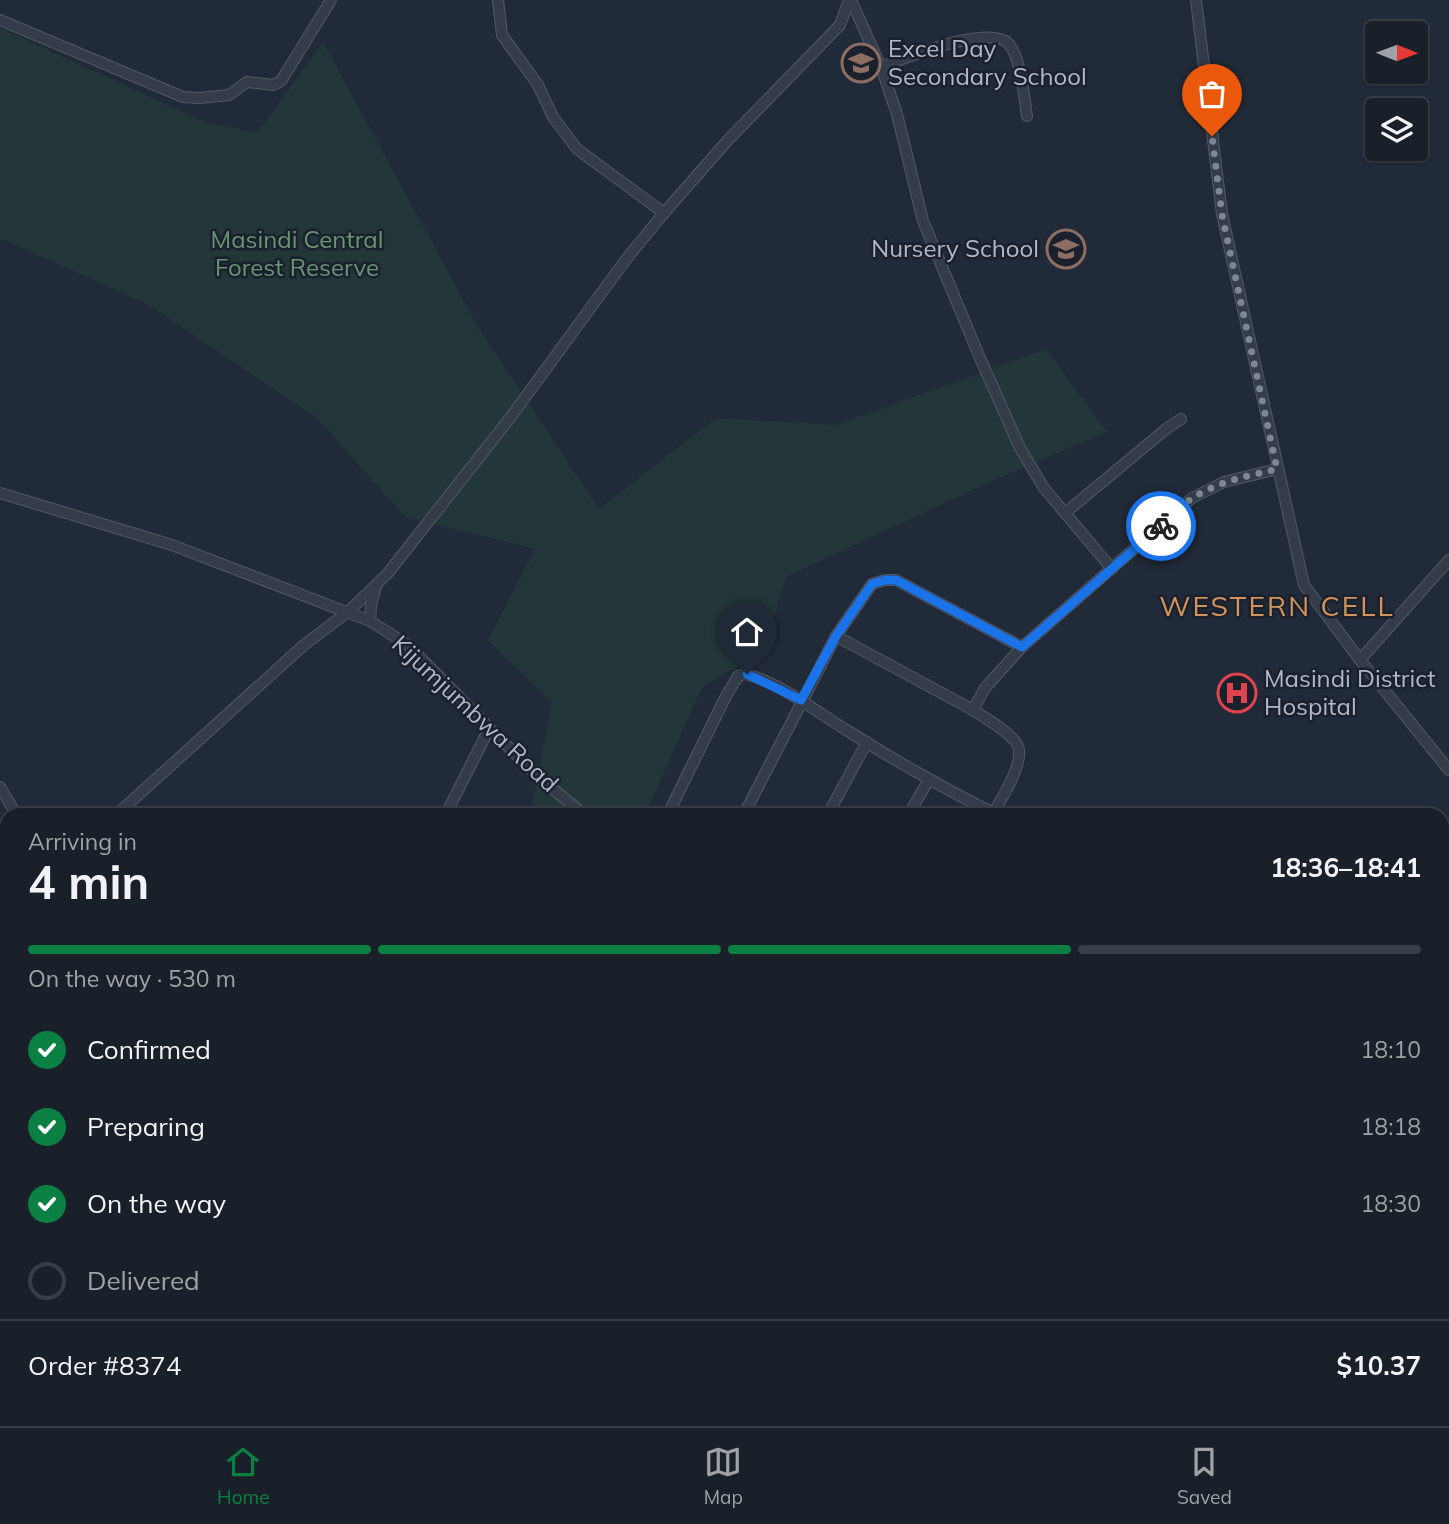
<!DOCTYPE html>
<meta charset="utf-8">
<style>
body{margin:0;font-family:Mulish,sans-serif;background:#262d36;color:#f1f3f6;height:100vh;display:flex;flex-direction:column;font-size:26px;white-space:nowrap}
*{box-sizing:border-box;margin:0}
p{font-size:23px;color:#9fa3a8}
.icon{flex:none;width:38px;height:38px;fill:none;stroke:currentColor;stroke-width:2;stroke-linecap:round;stroke-linejoin:round}
.map{position:relative;flex:1;overflow:hidden}
.panel{position:absolute;left:0px;top:808px;width:1449px;height:618px;display:flex;flex-direction:column;background:#19202a;border-radius:21px 21px 0 0;box-shadow:0 2px 5px #0004,0 0 0 2px #373e47}
.panel>*{flex:none}
.needle{width:46px;rotate:91deg}
.tools{position:absolute;left:1365px;top:21px;display:grid;gap:14px}
.tools a{display:grid;place-items:center;width:63px;height:63px;border-radius:7px;background:#19202a;box-shadow:0 2px 5px #0004,0 0 0 2px #373e47;font-size:35px}
.pin{position:absolute;display:grid;place-items:center;width:60px;height:60px;color:#fff;margin:-72px -30px;border-radius:50% 50% 50% 0;rotate:-45deg;box-shadow:0 0 7px #0007}
.pin .icon{rotate:45deg}
.courier{position:absolute;display:grid;place-items:center;width:70px;height:70px;margin:-35px;border:5px solid #1a73e8;border-radius:50%;background:#fff;color:#222;box-shadow:0 2px 9px #0007}
.head em{font-style:normal;font-weight:700}
.head div{display:flex;flex-direction:column-reverse}
.head{display:flex;align-items:center;justify-content:space-between;height:119px;padding:0 28px}
h1{font-size:46px;font-weight:700;line-height:52px}
.bar{display:grid;grid-template-columns:repeat(4,1fr);gap:10px 7px;align-content:center;height:84px;padding:0 28px}
.bar i{height:9px;border-radius:5px;background:#373e47}
.bar .current{background:#0b8043}
.bar p{grid-column:span 4}
.line{display:flex;align-items:center;gap:18px;padding:0 28px;border-top:2px solid #373e47}
.line div{flex:1}
ol{padding:0 28px;list-style:none}
li{display:flex;align-items:center;gap:21px;height:77px}
li p{margin-inline-start:auto}
li .icon{padding:7px;border-radius:50%;background:#0b8043;color:#fff;stroke-width:4}
li:last-child{color:#9fa3a8}
li i{width:38px;height:38px;border:4px solid #373e47;border-radius:50%}
.tab-bar{display:flex;justify-content:space-around;align-items:center;height:98px;border-top:2px solid #373e47;background:#19202a;font-size:19px;color:#9fa3a8}
.tab-bar a{display:grid;justify-items:center;gap:4px}
.tab-bar .current{color:#0b8043}
.map>svg:first-child{display:block}
</style>
<div class="map">
<svg width="1449" height="1426" viewBox="0 0 1449 1426">
<rect width="100%" height="100%" fill="#212a38"/>
<!-- green -->
<g fill="#233639">
<polygon points="0,28 205,122 257,133 323,42 482,334 599,509 716,418 836,425 1046,349 1107,432 992,481 786,577 764,651 702,687 645,815 530,815 552,703 488,640 535,549 405,517 317,418 149,305 0,238"/>
<polygon points="1442,1292 1449,1334 1449,1383 1442,1384"/>
</g>
<g fill="none" stroke-linecap="round" stroke-linejoin="round">
<defs>
<g id="minor">
<polyline points="498,0 502,35 538,85 553,117 577,149 664,213"/>
<polyline points="851,0 881,67 897,114 923,221 980,358 1020,448 1044,488 1112,569"/>
<polyline points="1196,0 1222,214 1304,585 1360,660 1449,770"/>
<polyline points="0,20 183,97 200,98 229,95 247,82 273,85 281,81 331,0"/>
<path d="M881,67C905,58 987,24 1008,43C1021,56 1024,98 1027,116"/>
<polyline points="0,493 172,545 370,621 408,645 537,776 586,816"/>
<polyline points="1065,513 1166,429 1181,419"/>
<polyline points="370,621 371,606 376,586"/>
<polyline points="836,636 973,710"/>
<polyline points="1360,660 1449,560"/>
<polyline points="0,787 17,816"/>
<polyline points="115,816 304,645 349,611 388,573 510,418 627,258 664,213 728,140 840,25 849,0"/>
<polyline points="445,816 489,729"/>
<path d="M667,816L726,696L738,676L745,674C777,681 820,714 848,731C897,762 947,790 999,816"/>
<polyline points="743,816 836,636 872,584 885,580 896,580 1022,647"/>
<polyline points="827,816 867,742"/>
<polyline points="908,816 929,779"/>
<path d="M992,816C1000,800 1027,761 1017,744C1010,732 985,718 973,710L985,688L1022,647L1192,498L1224,482L1277,469"/>
<polyline points="1442,863 1449,850"/>
<polyline points="0,1056 7,1052"/>
<polyline points="0,1208 7,1196"/>
<polyline points="1442,1224 1449,1229"/>
<polyline points="1442,1407 1449,1406"/>
<polyline points="395,1419 399,1426"/>
<polyline points="504,1419 517,1426"/>
<polyline points="1032,1419 1046,1426"/>
<polyline points="472,1426 476,1419"/>
<polyline points="566,1426 569,1419"/>
<polyline points="738,1426 742,1419"/>
<polyline points="816,1426 820,1419"/>
<polyline points="923,1426 926,1419"/>
<polyline points="1099,1426 1102,1419"/>
<polyline points="1280,1426 1338,1419"/>
</g>
<g id="major">
<polyline points="1442,987 1449,983"/>
<polyline points="1150,1426 1153,1419"/>
</g>
</defs>
<!-- minor casing -->
<use href="#minor" stroke="#525a66" stroke-width="12"/>
<!-- major casing -->
<use href="#major" stroke="#3e4552" stroke-width="14"/>
<!-- minor -->
<use href="#minor" stroke="#353c49" stroke-width="10"/>
<!-- major -->
<use href="#major" stroke="#525b69" stroke-width="12"/>
</g>
<g fill="none" stroke-linecap="round" stroke-linejoin="round">
<!-- done -->
<path stroke="#7d8694" stroke-width="7" stroke-dasharray="0 12.6" d="M1161,526C1172,516 1182,505 1194,497C1220,481 1248,476 1277,469L1222,215L1212,136"/>
<!-- route -->
<polyline stroke="#1a73e8" stroke-width="9" points="747,674 801,700 836,636 872,584 885,580 896,580 1022,647 1161,526"/>
</g>
<!-- icons -->
<defs>
<symbol id="school-ring" viewBox="-11 -11 22 22"><circle r="9.5" fill="#1a212d" stroke="#8d6e63" stroke-width="1.5"/><path d="M0-5L7-2L0 1L-7-2ZM-4 1L0 2.5L4 1V4Q0 6-4 4Z" fill="#8d6e63"/></symbol>
<symbol id="hospital-ring" viewBox="-11 -11 22 22"><circle r="9.5" fill="#1a212d" stroke="#e0444e" stroke-width="1.5"/><path d="M-5-5h3v3.5h4V-5h3V5h-3V1.5h-4V5h-3Z" fill="#e0444e"/></symbol>
</defs>
<g fill-rule="evenodd">
<use href="#school-ring" x="839" y="41" width="44" height="44"/>
<use href="#school-ring" x="1044" y="227" width="44" height="44"/>
<use href="#hospital-ring" x="1215" y="671" width="44" height="44"/>
</g>
<g text-anchor="middle" stroke-width="5" stroke-linejoin="round" paint-order="stroke">
<!-- poi labels -->
<g font-size="24" fill="#afb7c5" stroke="#1a212d" text-anchor="start">
<text x="888" y="57">Excel Day<tspan x="888" dy="28">Secondary School</tspan></text>
<text x="1039" y="257" text-anchor="end">Nursery School</text>
<text x="1264" y="687">Masindi District<tspan x="1264" dy="28">Hospital</tspan></text>
</g>
<!-- park labels -->
<g font-size="24" fill="#679573" stroke="#1a212d">
<text x="297" y="248">Masindi Central<tspan x="297" dy="28">Forest Reserve</tspan></text>
</g>
<!-- street labels -->
<g font-size="24" fill="#afb7c5" stroke="#1a212d">
<text transform="translate(475 714) rotate(43)" y="8">Kijumjumbwa Road</text>
</g>
<!-- quarter labels -->
<g font-size="28" letter-spacing="2" fill="#d2935d" stroke="#1a212d">
<text x="1277" y="616">WESTERN CELL</text>
</g>
</g>
</svg>
<div class="tools">
<a><svg class="needle" viewBox="-14 -14 28 28"><path d="M0-13l5 13h-10z" fill="#e53935"/><path d="M0 13l5-13h-10z" fill="#9fa3a8"/></svg></a>
<a><svg class="icon" aria-label="layers" viewBox="0 0 24 24"><path d="M12 4l9 5-9 5-9-5zM3 14l9 5 9-5"/></svg></a>
</div>
<div class="pin" style="left:1212px;top:136px;background:#ea580c"><svg class="icon" aria-label="bag" viewBox="0 0 24 24"><path d="M5 8h14l-1 12H6zM9 8a3 3 0 0 1 6 0"/></svg></div>
<div class="pin" style="left:747px;top:674px;background:#1f2937"><svg class="icon" aria-label="home" viewBox="0 0 24 24"><path d="M3 11l9-7 9 7M6 9v11h12V9"/></svg></div>
<div class="courier" style="left:1161px;top:526px"><svg class="icon" aria-label="bike" viewBox="0 0 24 24"><circle cx="6" cy="16" r="4"/><circle cx="18" cy="16" r="4"/><path d="M6 16l4-8h5l3 8M10 8l3 8H6M13 5h3"/></svg></div>
<section class="panel">
<div class="head"><div><h1>4 min</h1><p>Arriving in</p></div><em>18:36–18:41</em></div>
<div class="bar"><i class="current"></i><i class="current"></i><i class="current"></i><i></i><p>On the way · 530 m</p></div>
<ol>
<li><svg class="icon" aria-label="check" viewBox="0 0 24 24"><path d="M5 12l5 5 9-10"/></svg>Confirmed<p>18:10</p></li>
<li><svg class="icon" aria-label="check" viewBox="0 0 24 24"><path d="M5 12l5 5 9-10"/></svg>Preparing<p>18:18</p></li>
<li><svg class="icon" aria-label="check" viewBox="0 0 24 24"><path d="M5 12l5 5 9-10"/></svg>On the way<p>18:30</p></li>
<li><i></i>Delivered</li>
</ol>
<div class="line" style="height:91px"><div>Order #8374</div><b>$10.37</b></div>
</section>
</div>
<nav class="tab-bar">
<a class="current"><svg class="icon" aria-label="home" viewBox="0 0 24 24"><path d="M3 11l9-7 9 7M6 9v11h12V9"/></svg>Home</a>
<a><svg class="icon" aria-label="map" viewBox="0 0 24 24"><path d="M3 6l6-2 6 2 6-2v14l-6 2-6-2-6 2zM9 4v14M15 6v14"/></svg>Map</a>
<a><svg class="icon" aria-label="saved" viewBox="0 0 24 24"><path d="M7 4h10v16l-5-4-5 4z"/></svg>Saved</a>
</nav>
